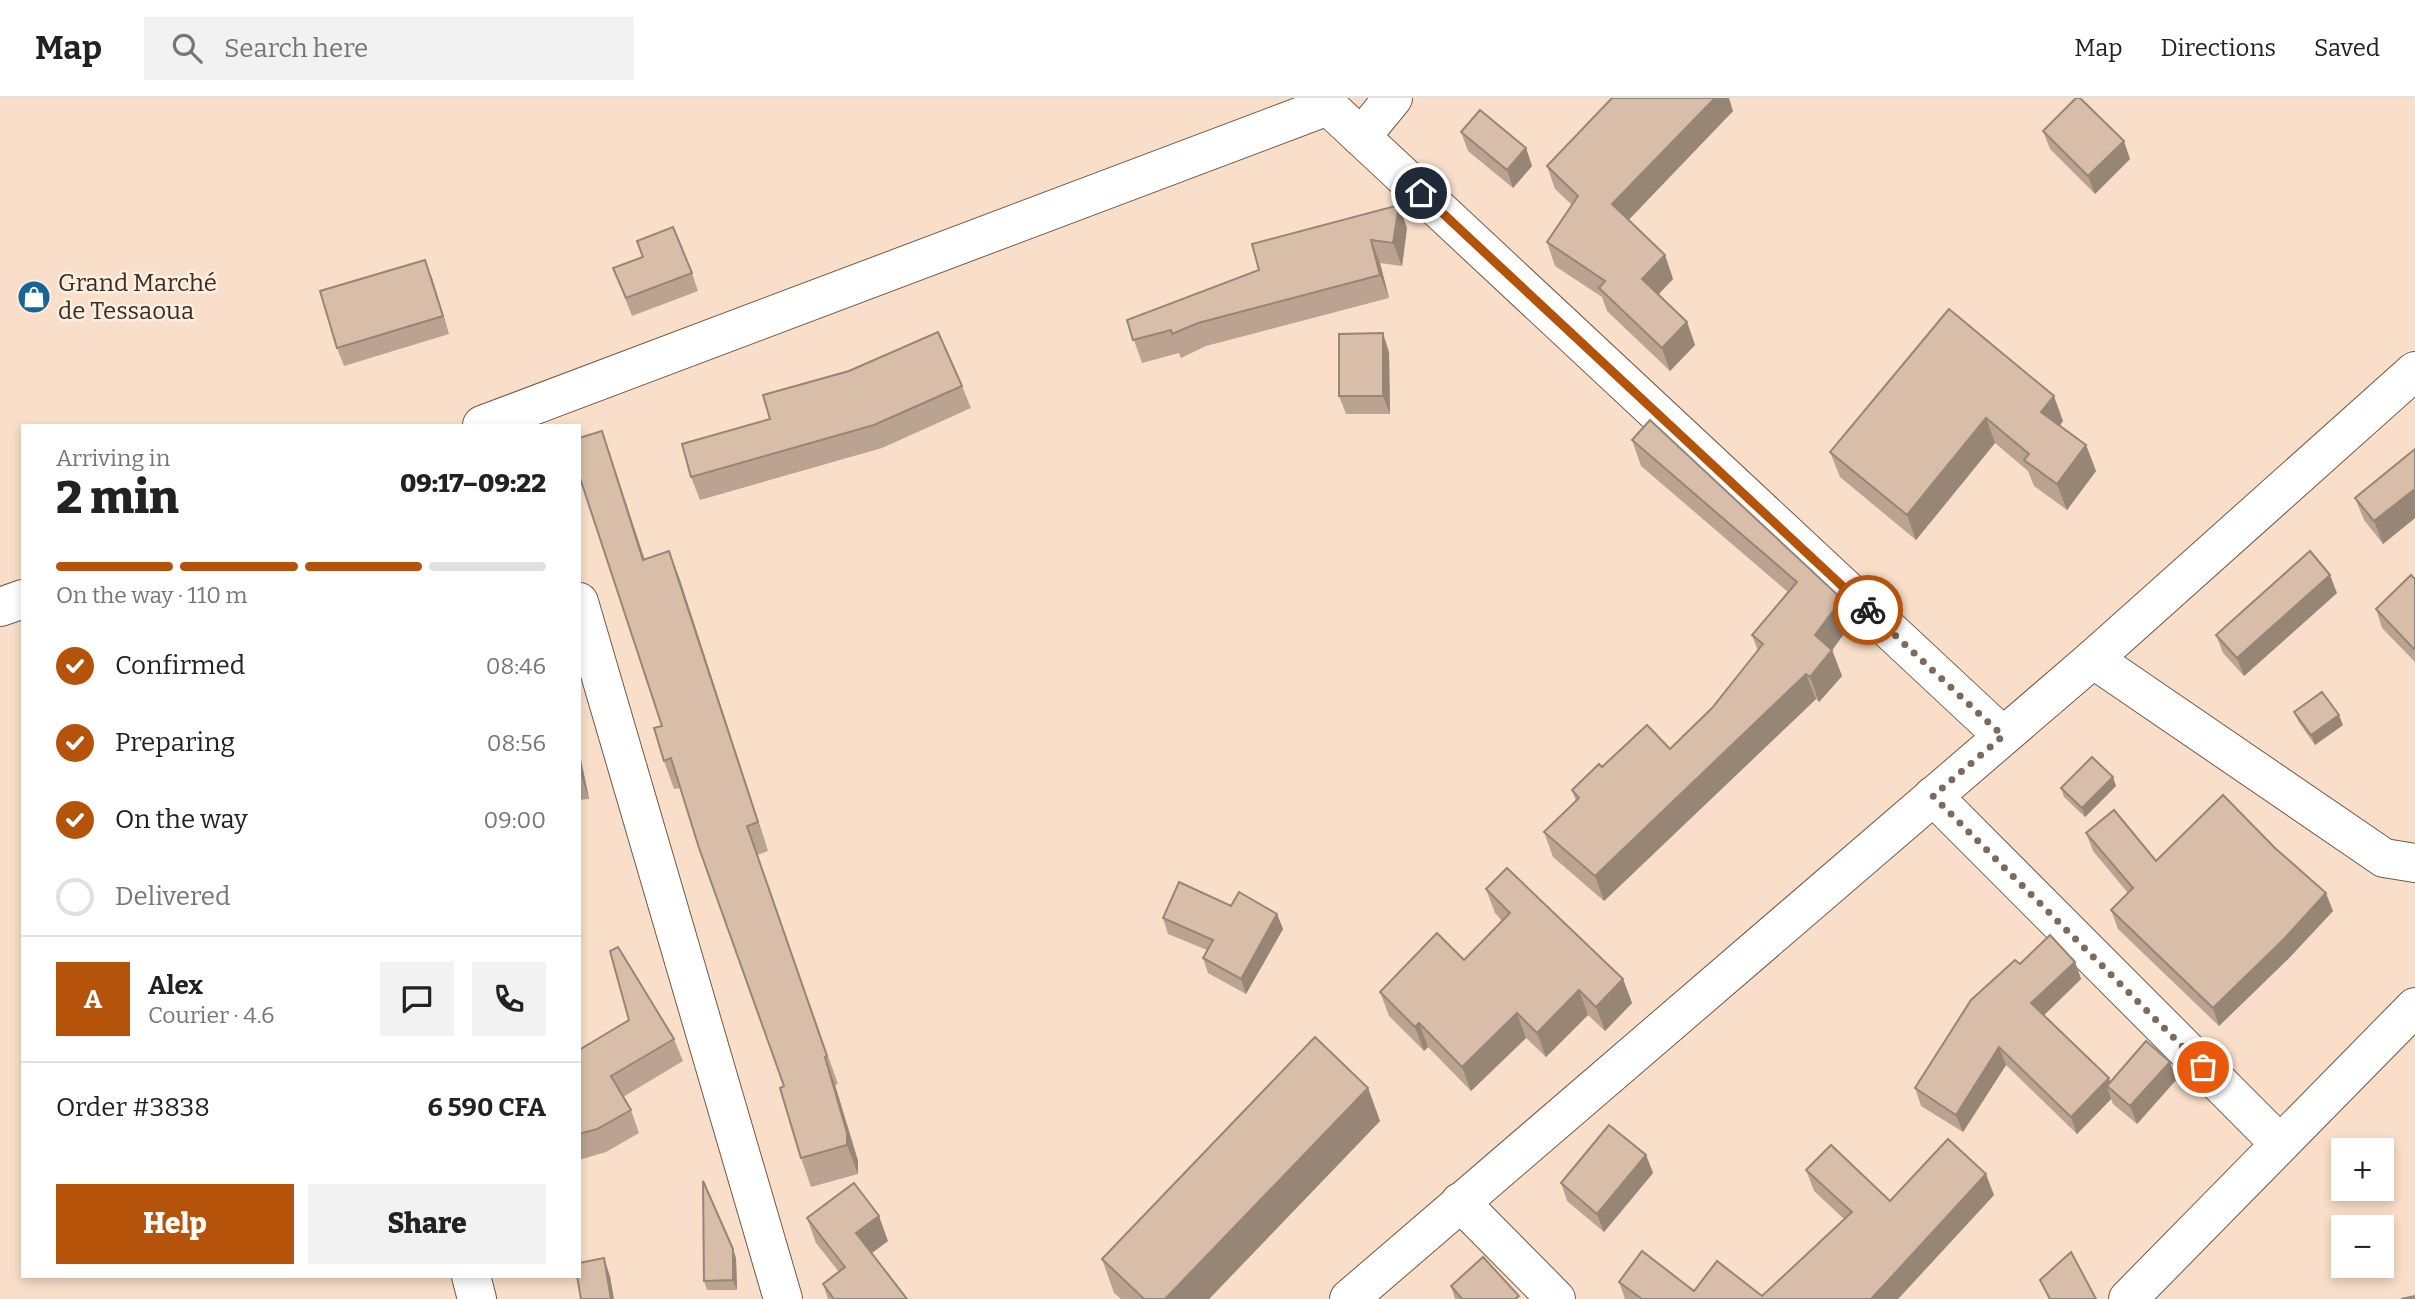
<!DOCTYPE html>
<meta charset="utf-8">
<style>
body{margin:0;font-family:Bitter,serif;background:#f2f2f2;color:#222;height:100vh;display:flex;flex-direction:column;font-size:26px;white-space:nowrap}
*{box-sizing:border-box;margin:0}
p{font-size:23px;color:#767676}
.icon{flex:none;width:38px;height:38px;fill:none;stroke:currentColor;stroke-width:2;stroke-linecap:round;stroke-linejoin:round}
.map{position:relative;flex:1;overflow:hidden}
.sheet{position:absolute;left:21px;top:326px;width:560px;height:854px;display:flex;flex-direction:column;background:#fff;border-radius:0px;box-shadow:0 4px 10px #0003}
.sheet>*{flex:none}
.controls{position:absolute;left:2331px;top:1040px;display:grid;gap:14px}
.controls a{display:grid;place-items:center;width:63px;height:63px;border-radius:0px;background:#fff;box-shadow:0 4px 10px #0003;font-size:35px}
.pin{position:absolute;display:grid;place-items:center;width:60px;height:60px;color:#fff;margin:-30px;border:4px solid #fff;border-radius:50%;box-shadow:0 2px 7px #0007}
.courier{position:absolute;display:grid;place-items:center;width:70px;height:70px;margin:-35px;border:5px solid #b45309;border-radius:50%;background:#fff;color:#222;box-shadow:0 2px 9px #0007}
.summary em{font-style:normal;font-weight:800}
.summary div{display:flex;flex-direction:column-reverse}
.summary{display:flex;align-items:center;justify-content:space-between;height:119px;padding:0 35px}
h1{font-size:46px;font-weight:800;line-height:52px}
.bar{display:grid;grid-template-columns:repeat(4,1fr);gap:10px 7px;align-content:center;height:84px;padding:0 35px}
.bar i{height:9px;border-radius:5px;background:#e0e0e0}
.bar .selected{background:#b45309}
.bar p{grid-column:span 4}
.line{display:flex;align-items:center;gap:18px;padding:0 35px;border-top:2px solid #e0e0e0}
.line div{flex:1}
.round{display:grid;place-items:center;flex:none;width:74px;height:74px;border-radius:0px;background:#f2f2f2}
ol{padding:0 35px;list-style:none}
li{display:flex;align-items:center;gap:21px;height:77px}
li p{margin-inline-start:auto}
li .icon{padding:7px;border-radius:50%;background:#b45309;color:#fff;stroke-width:4}
li:last-child{color:#767676}
li i{width:38px;height:38px;border:4px solid #e0e0e0;border-radius:50%}
.button{display:flex;gap:14px;margin-top:auto;padding:14px 35px}
.button a{flex:1;height:80px;border-radius:0px;background:#b45309;color:#fff;font-size:28px;font-weight:800;line-height:80px;text-align:center}
.button a+a{background:#f2f2f2;color:#222}
header{display:flex;align-items:center;gap:42px;box-sizing:border-box;height:98px;padding:0 35px;background:#fff;border-bottom:2px solid #e0e0e0}
header strong{font-size:33px}
nav{display:flex;gap:38px;margin-inline-start:auto;font-size:24px}
.search{width:490px;height:63px;background:#f2f2f2;display:flex;align-items:center;gap:18px;box-sizing:border-box;padding:0 24px;border-radius:0px;color:#767676;font-size:26px}
.map>svg:first-child{display:block}
</style>
<header>
<strong>Map</strong>
<div class="search"><svg class="icon" aria-label="search" viewBox="0 0 24 24"><circle cx="10" cy="10" r="6"/><path d="M15 15l6 6"/></svg>Search here</div>
<nav><a>Map</a><a>Directions</a><a>Saved</a></nav>
</header>
<div class="map">
<svg width="2415" height="1201" viewBox="0 0 2415 1201">
<rect width="100%" height="100%" fill="#f9dfc9"/>
<g fill="none" stroke-linecap="round" stroke-linejoin="round">
<defs>
<g id="minor">
<polyline points="1325,0 1328,8 2003,638"/>
<polyline points="1361,39 1393,0"/>
<polyline points="482,327 1328,8"/>
<polyline points="579,504 783,1201"/>
<polyline points="0,509 23,501"/>
<polyline points="2093,561 2384,760 2415,765"/>
<polyline points="1933,698 2280,1046"/>
<polyline points="1460,1104 1556,1201"/>
<polyline points="471,1178 477,1201"/>
<polyline points="2128,1201 2415,909"/>
</g>
<polyline id="highway" points="1349,1201 2093,561 2415,273"/>
</defs>
<!-- minor casing -->
<use href="#minor" stroke="#705a46" stroke-width="40"/>
<!-- highway casing -->
<use href="#highway" stroke="#705a46" stroke-width="40"/>
<!-- minor -->
<use href="#minor" stroke="#fff" stroke-width="38"/>
<!-- highway -->
<use href="#highway" stroke="#fff" stroke-width="38"/>
</g>
<!-- wall -->
<g fill="#baa390">
<polygon points="1733,13 1628,122 1665,157 1673,181 1658,197 1687,224 1695,247 1670,273 1607,213 1602,199 1555,168 1547,144 1572,107 1555,91 1547,68"/>
<polygon points="2043,33 2130,61 2095,96 2050,51"/>
<polygon points="1461,34 1526,50 1532,68 1513,90 1468,53"/>
<polygon points="1407,130 1402,168 1380,165 1389,200 1206,248 1181,260 1179,255 1142,265 1127,222"/>
<polygon points="642,159 692,175 698,193 632,218 613,170"/>
<polygon points="432,180 449,236 344,268 337,250"/>
<polygon points="1949,211 2063,323 2060,328 2086,347 2096,373 2067,412 2034,388 2028,373 1995,345 1916,442 1840,379 1830,354"/>
<polygon points="1389,254 1390,316 1346,316 1339,298"/>
<polygon points="962,288 971,310 882,350 700,402 691,379"/>
<polygon points="602,333 645,462 669,453 680,482 768,753 757,757 838,986 835,987 858,1063 858,1076 811,1089 801,1060 784,988 680,690 674,691 664,663 662,628"/>
<polygon points="1632,342 1842,501 1851,526 1832,552 1842,578 1819,604 1816,601 1604,803 1553,759 1544,734 1576,703 1572,692 1602,669 1670,651 1712,610 1758,553 1752,537 1788,494 1641,368"/>
<polygon points="2415,351 2415,420 2383,446 2364,422 2355,400"/>
<polygon points="2415,481 2415,564 2382,530 2376,511"/>
<polygon points="2337,495 2244,578 2223,555 2216,537"/>
<polygon points="2294,614 2343,627 2315,647 2298,623"/>
<polygon points="579,652 589,701 579,702"/>
<polygon points="2116,688 2085,719 2064,699 2061,690"/>
<polygon points="2086,735 2156,763 2333,813 2290,859 2219,928 2118,831 2111,812 2128,795 2093,753"/>
<polygon points="1486,791 1623,881 1632,905 1605,933 1588,917 1546,959 1526,940 1471,993 1428,949 1424,953 1389,918 1380,894 1464,862 1502,823 1495,815"/>
<polygon points="1231,808 1277,816 1283,831 1246,896 1208,875 1203,860 1207,852 1168,836 1163,820"/>
<polygon points="2075,864 2081,881 2044,917 2110,984 2170,964 2176,982 2137,1026 2113,1006 2111,1001 2077,1036 2006,967 1963,1034 1921,1008 1915,990 2020,866"/>
<polygon points="674,941 683,963 623,999 631,1012 639,1035 606,1054 579,1062 579,952"/>
<polygon points="1368,990 1380,1023 1209,1201 1121,1201 1114,1195 1102,1161"/>
<polygon points="1646,1057 1653,1075 1604,1134 1567,1103 1561,1085"/>
<polygon points="1806,1072 1890,1103 1994,1097 1898,1201 1625,1201 1619,1184 1694,1193 1762,1198 1844,1121 1814,1093"/>
<polygon points="807,1120 888,1143 872,1155 907,1201 828,1201 823,1186 839,1174 816,1145"/>
<polygon points="736,1160 737,1192 707,1192 704,1183"/>
<polygon points="1451,1188 1520,1201 1455,1201"/>
</g>
<!-- shaded-wall -->
<g fill="#978576">
<polygon points="1715,0 1729,0 1733,13 1621,130 1612,106"/>
<polygon points="2124,43 2130,61 2095,96 2088,78"/>
<polygon points="1526,50 1532,68 1513,90 1507,72"/>
<polygon points="1399,107 1407,130 1402,168 1393,145"/>
<polygon points="1371,142 1380,165 1389,200 1380,177"/>
<polygon points="1665,157 1673,181 1650,205 1642,181"/>
<polygon points="425,162 432,180 449,236 443,218"/>
<polygon points="1687,224 1695,247 1670,273 1662,250"/>
<polygon points="1383,235 1389,254 1390,316 1383,298"/>
<polygon points="2054,298 2063,323 2050,339 2041,314"/>
<polygon points="1986,320 1995,345 1916,442 1907,417"/>
<polygon points="602,333 612,362 654,491 643,462"/>
<polygon points="2086,347 2096,373 2067,412 2057,386"/>
<polygon points="2415,391 2415,420 2383,446 2374,423"/>
<polygon points="669,453 680,482 768,753 758,724"/>
<polygon points="2330,477 2337,495 2244,578 2237,560"/>
<polygon points="1842,501 1851,526 1828,558 1832,552 1842,578 1819,604 1810,579 1815,537"/>
<polygon points="1806,576 1816,601 1604,803 1595,778"/>
<polygon points="2339,617 2343,627 2315,647 2311,637"/>
<polygon points="579,652 589,701 579,672"/>
<polygon points="2113,679 2116,688 2085,719 2082,710"/>
<polygon points="2326,795 2333,813 2290,859 2219,928 2213,910"/>
<polygon points="1277,816 1283,831 1246,896 1241,881"/>
<polygon points="2075,864 2081,881 2038,923 2031,905"/>
<polygon points="1623,881 1632,905 1605,933 1596,909"/>
<polygon points="1579,892 1588,917 1546,959 1537,935"/>
<polygon points="1517,915 1526,940 1471,993 1462,969"/>
<polygon points="1419,925 1428,949 1424,953 1415,929"/>
<polygon points="1999,949 2006,967 1963,1034 1956,1017"/>
<polygon points="825,959 835,987 858,1063 858,1076 847,1047"/>
<polygon points="2170,964 2176,982 2137,1026 2130,1008"/>
<polygon points="2109,980 2114,994 2107,988 2111,1001 2077,1036 2071,1019"/>
<polygon points="1368,990 1380,1023 1209,1201 1165,1201"/>
<polygon points="1646,1057 1653,1075 1604,1134 1597,1116"/>
<polygon points="1986,1076 1994,1097 1898,1201 1873,1201 1872,1200"/>
<polygon points="879,1118 888,1143 865,1160 856,1135"/>
<polygon points="733,1151 736,1160 737,1192 733,1182"/>
<polygon points="604,1160 610,1178 614,1201 611,1201"/>
</g>
<!-- building -->
<g fill="#d8bea8" stroke="#978576" stroke-width="2">
<polygon points="1612,0 1715,0 1612,106 1665,157 1642,181 1687,224 1662,250 1599,190 1605,183 1547,144 1578,98 1547,68"/>
<polygon points="2076,0 2080,0 2124,43 2088,78 2043,33"/>
<polygon points="1480,12 1526,50 1507,72 1461,34"/>
<polygon points="1399,107 1393,145 1371,142 1380,177 1198,225 1172,236 1171,232 1133,242 1127,222 1259,172 1252,146"/>
<polygon points="673,129 692,175 626,200 613,170 643,159 637,143"/>
<polygon points="425,162 443,218 337,250 320,193"/>
<polygon points="1949,211 2054,298 2041,314 2086,347 2057,386 2024,362 2029,356 1986,320 1907,417 1830,354"/>
<polygon points="938,234 962,288 874,327 691,379 682,346 770,321 763,297 849,273"/>
<polygon points="1383,235 1383,298 1339,298 1339,236"/>
<polygon points="1650,322 1842,501 1815,537 1832,552 1810,579 1806,576 1595,778 1544,734 1579,700 1572,692 1599,666 1602,669 1647,627 1670,651 1712,610 1763,546 1752,537 1797,484 1632,342"/>
<polygon points="602,333 643,462 669,453 758,724 747,728 827,958 825,959 847,1035 847,1047 801,1060 780,990 784,988 699,750 671,660 664,663 654,630 662,628 579,377 579,340"/>
<polygon points="2415,351 2415,391 2374,423 2355,400"/>
<polygon points="2310,453 2330,477 2237,560 2216,537"/>
<polygon points="2411,477 2415,481 2415,550 2414,551 2376,511"/>
<polygon points="2322,594 2339,617 2311,637 2294,614"/>
<polygon points="2092,659 2113,679 2082,710 2061,690"/>
<polygon points="2223,697 2275,750 2326,795 2284,841 2213,910 2111,812 2133,790 2086,735 2114,712 2156,763"/>
<polygon points="1507,770 1623,881 1596,909 1579,892 1537,935 1517,915 1462,969 1419,925 1415,929 1380,894 1437,835 1464,862 1510,815 1486,791"/>
<polygon points="1179,784 1231,808 1239,794 1277,816 1241,881 1203,860 1213,842 1163,820"/>
<polygon points="2050,837 2075,864 2031,905 2109,980 2071,1019 1999,949 1956,1017 1915,990 1971,902 2015,862 2020,866"/>
<polygon points="618,849 674,941 611,978 631,1012 597,1031 579,1036 579,952 629,922 610,853"/>
<polygon points="1315,939 1368,990 1165,1201 1144,1201 1102,1161"/>
<polygon points="2146,943 2170,964 2130,1008 2107,988"/>
<polygon points="1609,1027 1646,1057 1597,1116 1561,1085"/>
<polygon points="1948,1041 1986,1076 1872,1200 1874,1201 1642,1201 1619,1184 1642,1153 1694,1193 1717,1163 1762,1198 1852,1114 1806,1072 1831,1047 1890,1103"/>
<polygon points="703,1083 733,1151 733,1182 704,1183"/>
<polygon points="854,1085 879,1118 856,1135 907,1201 834,1201 823,1186 845,1169 807,1120"/>
<polygon points="2071,1154 2096,1201 2050,1201 2040,1182"/>
<polygon points="1483,1159 1519,1198 1515,1201 1462,1201 1451,1188"/>
<polygon points="604,1160 611,1201 581,1201 577,1178 579,1178 579,1165"/>
<polygon points="2415,1198 2415,1201 2401,1201"/>
</g>
<g fill="none" stroke-linecap="round" stroke-linejoin="round">
<!-- done -->
<polyline stroke="#7b6b5e" stroke-width="7" stroke-dasharray="0 12.6" points="1868,512 2003,638 1933,698 2203,969"/>
<!-- route -->
<polyline stroke="#b45309" stroke-width="9" points="1421,95 1868,512"/>
</g>
<!-- icons -->
<defs>
<symbol id="shop-disc" viewBox="-11 -11 22 22"><circle r="9.5" fill="#176597" stroke="#ffefe1"/><path d="M-5-2.5h2.3a2.7 3.5 0 0 1 5.4 0H5L5.5 6h-11ZM-1.5-2.5h3a1.5 2.3 0 0 0-3 0Z" fill="#fff"/></symbol>
</defs>
<g fill-rule="evenodd">
<use href="#shop-disc" x="15" y="180" width="38" height="38"/>
</g>
<g text-anchor="middle" stroke-width="5" stroke-linejoin="round" paint-order="stroke">
<!-- poi labels -->
<g font-size="24" fill="#372d25" stroke="#ffefe1" text-anchor="start">
<text x="58" y="193">Grand Marché<tspan x="58" dy="28">de Tessaoua</tspan></text>
</g>
</g>
</svg>
<div class="controls">
<a>+</a>
<a>−</a>
</div>
<div class="pin" style="left:2203px;top:969px;background:#ea580c"><svg class="icon" aria-label="bag" viewBox="0 0 24 24"><path d="M5 8h14l-1 12H6zM9 8a3 3 0 0 1 6 0"/></svg></div>
<div class="pin" style="left:1421px;top:95px;background:#1f2937"><svg class="icon" aria-label="home" viewBox="0 0 24 24"><path d="M3 11l9-7 9 7M6 9v11h12V9"/></svg></div>
<div class="courier" style="left:1868px;top:512px"><svg class="icon" aria-label="bike" viewBox="0 0 24 24"><circle cx="6" cy="16" r="4"/><circle cx="18" cy="16" r="4"/><path d="M6 16l4-8h5l3 8M10 8l3 8H6M13 5h3"/></svg></div>
<section class="sheet">
<div class="summary"><div><h1>2 min</h1><p>Arriving in</p></div><em>09:17–09:22</em></div>
<div class="bar"><i class="selected"></i><i class="selected"></i><i class="selected"></i><i></i><p>On the way · 110 m</p></div>
<ol>
<li><svg class="icon" aria-label="check" viewBox="0 0 24 24"><path d="M5 12l5 5 9-10"/></svg>Confirmed<p>08:46</p></li>
<li><svg class="icon" aria-label="check" viewBox="0 0 24 24"><path d="M5 12l5 5 9-10"/></svg>Preparing<p>08:56</p></li>
<li><svg class="icon" aria-label="check" viewBox="0 0 24 24"><path d="M5 12l5 5 9-10"/></svg>On the way<p>09:00</p></li>
<li><i></i>Delivered</li>
</ol>
<div class="line" style="height:126px"><b class="round" style="background:#b45309;color:#fff">A</b><div><b>Alex</b><p>Courier · 4.6</p></div><a class="round"><svg class="icon" aria-label="chat" viewBox="0 0 24 24"><path d="M4 5h16v11H9l-5 4z"/></svg></a><a class="round"><svg class="icon" aria-label="phone" viewBox="0 0 24 24"><path d="M5 4h4l2 5-3 2q2 4 5 5l2-3 5 2v4C11 20 4 13 5 4z"/></svg></a></div>
<div class="line" style="height:91px"><div>Order #3838</div><b>6 590 CFA</b></div>
<div class="button"><a>Help</a><a>Share</a></div>
</section>
</div>
